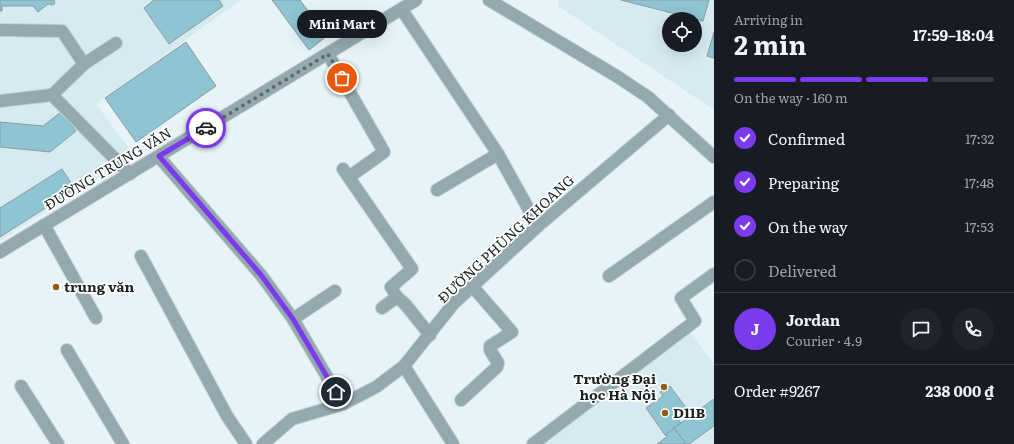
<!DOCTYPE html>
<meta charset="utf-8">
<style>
body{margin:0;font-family:Literata,serif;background:#20242c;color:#f1f3f6;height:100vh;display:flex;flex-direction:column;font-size:15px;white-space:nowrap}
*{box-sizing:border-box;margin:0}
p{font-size:13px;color:#9ea1a6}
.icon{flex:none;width:22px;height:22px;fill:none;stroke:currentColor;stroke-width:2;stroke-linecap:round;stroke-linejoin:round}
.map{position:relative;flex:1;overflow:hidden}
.sheet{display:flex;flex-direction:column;background:#171b24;width:300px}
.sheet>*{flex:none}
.tools{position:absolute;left:662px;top:12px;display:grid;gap:8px}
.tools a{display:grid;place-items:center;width:40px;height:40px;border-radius:50%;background:#171b24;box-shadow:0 4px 16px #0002;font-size:20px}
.pin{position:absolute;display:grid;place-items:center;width:34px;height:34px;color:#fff;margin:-17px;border:2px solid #fff;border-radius:50%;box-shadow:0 1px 4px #0007}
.courier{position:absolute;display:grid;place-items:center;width:40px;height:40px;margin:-20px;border:3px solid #7c3aed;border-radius:50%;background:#fff;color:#222;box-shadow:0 1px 5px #0007}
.bubble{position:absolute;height:28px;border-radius:14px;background:#171b24;box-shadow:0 4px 16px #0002;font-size:13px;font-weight:700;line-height:28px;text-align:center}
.overview em{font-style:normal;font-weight:700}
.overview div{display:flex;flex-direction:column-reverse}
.overview{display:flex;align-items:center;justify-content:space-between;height:68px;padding:0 20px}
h1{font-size:26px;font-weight:700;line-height:30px}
.bar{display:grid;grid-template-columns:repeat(4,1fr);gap:6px 4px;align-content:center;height:48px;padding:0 20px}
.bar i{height:5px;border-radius:3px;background:#363941}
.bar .active{background:#7c3aed}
.bar p{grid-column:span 4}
.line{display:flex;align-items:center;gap:10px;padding:0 20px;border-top:1px solid #363941}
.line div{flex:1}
.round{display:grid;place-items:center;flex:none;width:42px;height:42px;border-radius:21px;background:#20242c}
ol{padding:0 20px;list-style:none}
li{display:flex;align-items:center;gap:12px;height:44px}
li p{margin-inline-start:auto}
li .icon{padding:4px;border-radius:50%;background:#7c3aed;color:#fff;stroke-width:4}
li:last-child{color:#9ea1a6}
li i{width:22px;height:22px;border:2px solid #363941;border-radius:50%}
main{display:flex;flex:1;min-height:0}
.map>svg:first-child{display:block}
</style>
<main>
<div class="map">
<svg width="714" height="444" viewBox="0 0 714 444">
<rect width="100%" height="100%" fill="#e7f4f7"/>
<!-- built -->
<g fill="#d5ebf1" fill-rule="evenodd">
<polygon points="0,0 241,0 96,104 134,155 0,241"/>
<path d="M559,0H714V110L558,6ZM669,19H695V45H669Z"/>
<polygon points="689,330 714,364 714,444 539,444"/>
</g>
<!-- building -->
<g fill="#8fc4d2" stroke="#8f9b9e">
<polygon points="0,0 54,0 55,3 53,5 48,4 38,12 33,6 2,6 2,11 0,11"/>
<polygon points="154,0 219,0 223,6 169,44 144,8"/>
<polygon points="272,0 300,0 327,36 309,50"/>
<polygon points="621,0 709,0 703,21"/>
<polygon points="714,32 714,58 707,56"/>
<polygon points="186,42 216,86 136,142 105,98"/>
<polygon points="61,112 76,131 50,152 0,147 0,122 43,126"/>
<polygon points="62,169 75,189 0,237 0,208"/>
<polygon points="670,386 687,409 676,417 681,423 665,435 646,408 663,396 660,392"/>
<polygon points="714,399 714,426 689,444 686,444 674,428"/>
<polygon points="674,428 686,444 657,444 668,436 665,435"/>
</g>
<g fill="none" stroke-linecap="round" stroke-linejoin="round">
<defs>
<g id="minor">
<polyline points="489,0 618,77 648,97 714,157"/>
<polyline points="402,10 498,154 538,226"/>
<polyline points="0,30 62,31 84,64"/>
<polyline points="116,43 84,64 52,95 130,174"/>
<polyline points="328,54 384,152 349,177"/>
<polyline points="0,101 52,95"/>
<polyline points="159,157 261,275 293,319 343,404"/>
<polyline points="343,169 412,269 391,287 397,297 405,304 430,335"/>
<polyline points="437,190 498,154"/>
<polyline points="44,225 96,318"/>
<polyline points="0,252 416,0"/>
<polyline points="141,256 227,416 246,444"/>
<polyline points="609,276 714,202"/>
<polyline points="382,308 397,297"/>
<polyline points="293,319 335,291"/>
<polyline points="67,350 123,444"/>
<polyline points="404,366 453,444"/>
<polyline points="21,386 58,444"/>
<polyline points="461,400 497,367 498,363 490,350 490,346 512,332 472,286"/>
<polyline points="263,444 292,419 343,404 376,387 404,366 454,303 538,226 669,115"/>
<polyline points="533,444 695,321 681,298 714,274"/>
</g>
</defs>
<!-- minor casing -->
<use href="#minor" stroke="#c2ced1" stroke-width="14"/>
<!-- minor -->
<use href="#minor" stroke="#93a9af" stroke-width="12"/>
</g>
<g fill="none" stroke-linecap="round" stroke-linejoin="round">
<!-- done -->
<polyline stroke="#636b6d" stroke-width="4" stroke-dasharray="0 7.2" points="206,128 328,54 342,78"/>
<!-- route -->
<polyline stroke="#7c3aed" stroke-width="5" points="206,128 159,156 261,275 293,319 336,392"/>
</g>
<!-- markers -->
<g fill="#915b11" stroke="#fff" stroke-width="1.5">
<circle cx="56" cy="287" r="4"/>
<circle cx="664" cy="387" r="4"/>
<circle cx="665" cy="413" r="4"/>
</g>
<g text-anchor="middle" stroke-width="3.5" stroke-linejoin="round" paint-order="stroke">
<!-- street labels -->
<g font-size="14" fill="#1c2122" stroke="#fff">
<text transform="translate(108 169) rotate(-31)" y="5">ĐƯỜNG TRUNG VĂN</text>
<text transform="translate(506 239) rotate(-43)" y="5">ĐƯỜNG PHÙNG KHOANG</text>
</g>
<!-- poi labels -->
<g font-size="14" font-weight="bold" fill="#1c2122" stroke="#fff" text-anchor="start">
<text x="64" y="292">trung văn</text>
<text x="656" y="384" text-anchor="end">Trường Đại<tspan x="656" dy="16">học Hà Nội</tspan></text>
<text x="673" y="418">D11B</text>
</g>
</g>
</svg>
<div class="tools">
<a><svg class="icon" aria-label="locate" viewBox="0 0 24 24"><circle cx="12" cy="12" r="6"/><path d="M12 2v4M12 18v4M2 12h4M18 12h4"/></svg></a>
</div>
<div class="pin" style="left:342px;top:78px;background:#ea580c"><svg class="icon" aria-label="bag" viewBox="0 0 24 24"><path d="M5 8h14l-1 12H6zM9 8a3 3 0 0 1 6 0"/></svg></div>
<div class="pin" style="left:336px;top:392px;background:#1f2937"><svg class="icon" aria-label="home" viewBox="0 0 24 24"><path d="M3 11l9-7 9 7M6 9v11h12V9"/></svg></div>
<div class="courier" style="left:206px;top:128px"><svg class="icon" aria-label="car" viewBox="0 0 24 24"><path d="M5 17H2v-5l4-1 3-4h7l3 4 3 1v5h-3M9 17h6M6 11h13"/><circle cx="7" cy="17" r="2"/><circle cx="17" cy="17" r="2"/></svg></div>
<div class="bubble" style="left:297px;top:10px;width:90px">Mini Mart</div>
</div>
<section class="sheet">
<div class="overview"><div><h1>2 min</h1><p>Arriving in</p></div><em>17:59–18:04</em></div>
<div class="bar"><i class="active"></i><i class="active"></i><i class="active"></i><i></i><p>On the way · 160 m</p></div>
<ol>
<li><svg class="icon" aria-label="check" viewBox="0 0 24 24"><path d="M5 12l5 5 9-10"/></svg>Confirmed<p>17:32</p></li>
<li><svg class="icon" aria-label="check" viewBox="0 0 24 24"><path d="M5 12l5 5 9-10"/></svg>Preparing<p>17:48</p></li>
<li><svg class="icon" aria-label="check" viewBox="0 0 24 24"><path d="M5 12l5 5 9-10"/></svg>On the way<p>17:53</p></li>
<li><i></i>Delivered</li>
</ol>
<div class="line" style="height:72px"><b class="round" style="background:#7c3aed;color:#fff">J</b><div><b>Jordan</b><p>Courier · 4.9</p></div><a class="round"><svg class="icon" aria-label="chat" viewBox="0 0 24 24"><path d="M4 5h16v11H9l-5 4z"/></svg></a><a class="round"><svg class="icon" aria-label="phone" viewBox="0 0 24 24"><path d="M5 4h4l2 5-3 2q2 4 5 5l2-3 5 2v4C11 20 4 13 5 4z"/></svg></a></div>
<div class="line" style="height:52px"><div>Order #9267</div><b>238 000 ₫</b></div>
</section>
</main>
